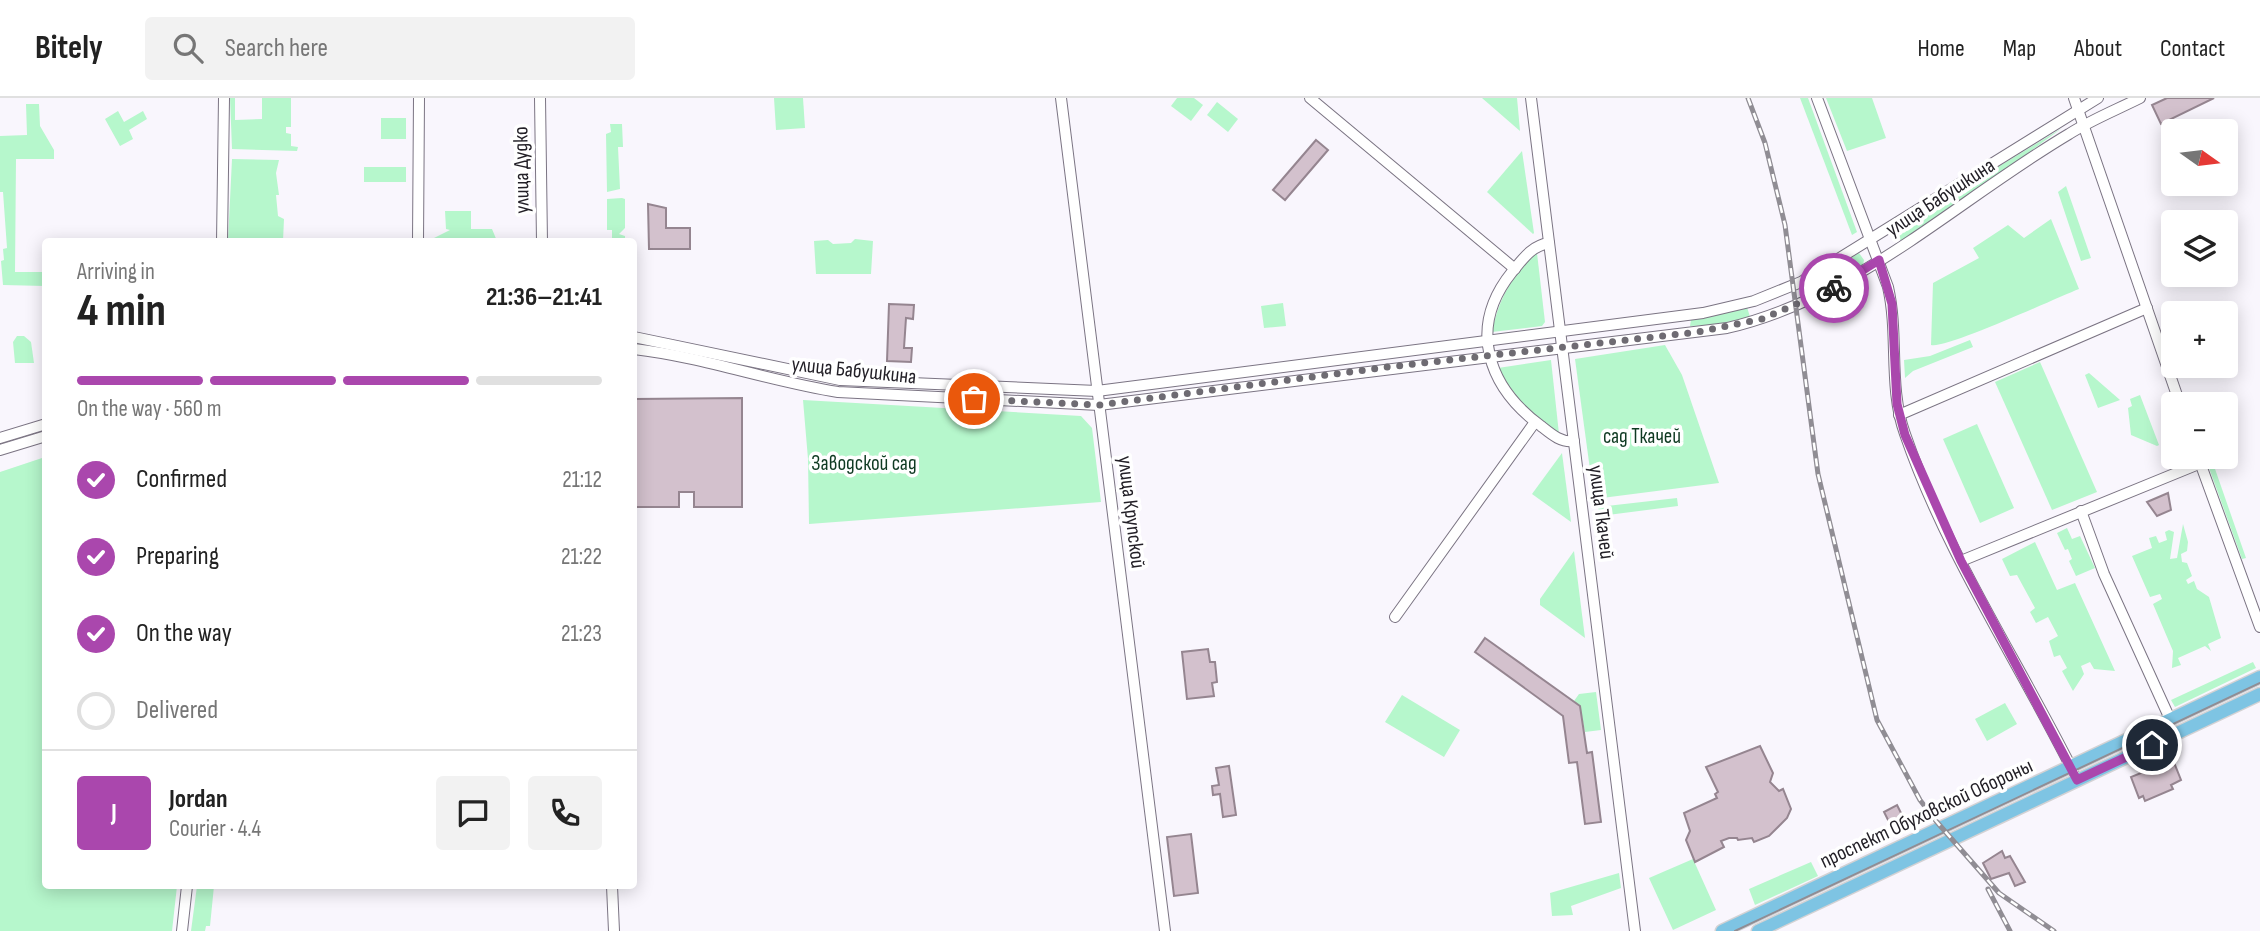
<!DOCTYPE html>
<meta charset="utf-8">
<style>
body{margin:0;font-family:"Sofia Sans Condensed",sans-serif;background:#f2f2f2;color:#222;height:100vh;display:flex;flex-direction:column;font-size:26px;white-space:nowrap}
*{box-sizing:border-box;margin:0}
p{font-size:23px;color:#767676}
.icon{flex:none;width:38px;height:38px;fill:none;stroke:currentColor;stroke-width:2;stroke-linecap:round;stroke-linejoin:round}
.map{position:relative;flex:1;overflow:hidden}
.details{position:absolute;left:42px;top:140px;width:595px;height:651px;display:flex;flex-direction:column;background:#fff;border-radius:7px;box-shadow:0 4px 18px #0003}
.details>*{flex:none}
.needle{width:46px;rotate:104deg}
.controls{position:absolute;left:2161px;top:21px;display:grid;gap:14px}
.controls a{display:grid;place-items:center;width:77px;height:77px;border-radius:7px;background:#fff;box-shadow:0 4px 18px #0003;font-size:35px}
.pin{position:absolute;display:grid;place-items:center;width:60px;height:60px;color:#fff;margin:-30px;border:4px solid #fff;border-radius:50%;box-shadow:0 2px 7px #0007}
.courier{position:absolute;display:grid;place-items:center;width:70px;height:70px;margin:-35px;border:5px solid #aa47ad;border-radius:50%;background:#fff;color:#222;box-shadow:0 2px 9px #0007}
.head em{font-style:normal;font-weight:700}
.head div{display:flex;flex-direction:column-reverse}
.head{display:flex;align-items:center;justify-content:space-between;height:119px;padding:0 35px}
h1{font-size:46px;font-weight:700;line-height:52px}
.bar{display:grid;grid-template-columns:repeat(4,1fr);gap:10px 7px;align-content:center;height:84px;padding:0 35px}
.bar i{height:9px;border-radius:5px;background:#e0e0e0}
.bar .selected{background:#aa47ad}
.bar p{grid-column:span 4}
.line{display:flex;align-items:center;gap:18px;padding:0 35px;border-top:2px solid #e0e0e0}
.line div{flex:1}
.round{display:grid;place-items:center;flex:none;width:74px;height:74px;border-radius:7px;background:#f2f2f2}
ol{padding:0 35px;list-style:none}
li{display:flex;align-items:center;gap:21px;height:77px}
li p{margin-inline-start:auto}
li .icon{padding:7px;border-radius:50%;background:#aa47ad;color:#fff;stroke-width:4}
li:last-child{color:#767676}
li i{width:38px;height:38px;border:4px solid #e0e0e0;border-radius:50%}
header{display:flex;align-items:center;gap:42px;box-sizing:border-box;height:98px;padding:0 35px;background:#fff;border-bottom:2px solid #e0e0e0}
header strong{font-size:33px}
nav{display:flex;gap:38px;margin-inline-start:auto;font-size:24px}
.search{width:490px;height:63px;background:#f2f2f2;display:flex;align-items:center;gap:18px;box-sizing:border-box;padding:0 24px;border-radius:7px;color:#767676;font-size:26px}
.map>svg:first-child{display:block}
</style>
<header>
<strong>Bitely</strong>
<div class="search"><svg class="icon" aria-label="search" viewBox="0 0 24 24"><circle cx="10" cy="10" r="6"/><path d="M15 15l6 6"/></svg>Search here</div>
<nav><a>Home</a><a>Map</a><a>About</a><a>Contact</a></nav>
</header>
<div class="map">
<svg width="2260" height="833" viewBox="0 0 2260 833">
<rect width="100%" height="100%" fill="#f9f6fd"/>
<!-- green -->
<g fill="#b6f7cc">
<polygon points="230,0 235,0 235,22 262,21 262,0 291,0 291,29 286,29 286,35 291,36 291,48 298,49 297,53 232,51"/>
<polygon points="774,0 803,0 805,30 776,32"/>
<polygon points="1177,0 1194,0 1203,7 1191,23 1171,8"/>
<polygon points="1482,0 1517,0 1520,33"/>
<polygon points="1800,0 1808,0 1857,134 1852,137"/>
<polygon points="1826,0 1872,0 1886,40 1847,53"/>
<polygon points="1217,4 1238,21 1228,34 1207,17"/>
<polygon points="26,6 39,6 40,28 54,52 54,61 16,61 15,174 45,174 45,188 3,187 1,163 4,162 3,151 7,150 3,94 0,94 0,38 27,37"/>
<polygon points="118,13 124,24 143,13 147,21 129,32 133,41 120,48 105,21"/>
<rect x="381" y="20" width="25" height="21"/>
<polygon points="610,26 622,26 623,49 618,49 620,91 607,94 606,36 611,34"/>
<polygon points="2062,30 1980,91 1902,142 1893,142 1891,134"/>
<polygon points="1522,53 1534,135 1533,136 1487,94"/>
<polygon points="232,61 279,62 276,75 279,97 276,97 278,118 284,121 283,143 228,143"/>
<rect x="364" y="69" width="42" height="15"/>
<polygon points="2066,88 2091,160 2081,163 2058,94"/>
<polygon points="622,100 625,101 625,130 619,136 625,138 625,143 612,143 612,132 607,132 607,101"/>
<polygon points="445,113 471,113 471,131 492,131 497,143 428,143 450,132 446,131"/>
<path d="M2051,121L2079,191C2056,200 1944,252 1931,247L1933,185L1979,160L1973,150L2008,127L2024,140Z"/>
<polygon points="855,141 873,143 871,176 816,176 814,143 828,142 833,146 851,145"/>
<path d="M1537,155L1545,224L1542,228L1492,234C1498,202 1511,181 1532,156Z"/>
<polygon points="1859,155 1864,162 1863,167 1809,196 1808,186"/>
<polygon points="1283,205 1286,228 1264,230 1261,208"/>
<polygon points="1747,209 1750,219 1714,227 1690,228 1691,222"/>
<polygon points="24,238 31,244 34,265 15,265 13,244 17,238"/>
<polygon points="1970,242 1973,249 1913,273 1905,280 1904,262 1930,258"/>
<polygon points="1665,247 1682,277 1719,385 1594,401 1575,261"/>
<polygon points="1551,262 1559,336 1520,307 1498,270"/>
<polygon points="2040,264 2097,394 2052,412 1995,284"/>
<polygon points="2089,275 2120,302 2098,310 2085,277"/>
<polygon points="2140,297 2159,347 2157,348 2131,337 2128,310 2132,308 2130,301"/>
<polygon points="803,302 1081,318 1092,330 1101,404 809,426 808,361"/>
<polygon points="1977,326 2014,410 1980,425 1943,341"/>
<polygon points="1562,355 1571,424 1532,396"/>
<polygon points="45,359 46,788 177,788 172,833 0,833 0,374"/>
<polygon points="2214,368 2246,460 2242,461 2209,370"/>
<polygon points="1677,400 1678,408 1600,418 1598,409"/>
<polygon points="2183,426 2188,444 2187,453 2181,456 2182,464 2187,465 2192,478 2186,482 2188,486 2194,483 2197,491 2209,499 2221,540 2208,546 2211,553 2205,548 2178,560 2181,567 2172,570 2173,553 2153,506 2162,501 2160,496 2150,499 2132,458 2152,450 2149,440 2156,438 2159,445 2167,442 2165,434 2169,432 2174,434 2170,461 2177,460"/>
<polygon points="2067,430 2072,441 2080,438 2095,470 2076,478 2069,463 2072,461 2068,451 2065,452 2057,435"/>
<polygon points="2035,444 2057,492 2075,485 2115,573 2094,571 2090,564 2081,568 2084,576 2073,593 2062,573 2067,570 2060,557 2054,559 2049,543 2058,538 2048,519 2036,525 2030,514 2035,510 2017,477 2010,478 2002,461"/>
<polygon points="1574,453 1585,540 1540,507 1540,501"/>
<polygon points="2253,564 2256,570 2175,609 2171,602"/>
<polygon points="1596,594 1601,632 1585,634 1580,608 1574,603 1579,596"/>
<polygon points="1402,597 1460,632 1444,659 1385,624"/>
<polygon points="2005,605 2017,626 1987,643 1975,621"/>
<polygon points="1693,761 1716,812 1673,832 1649,780"/>
<polygon points="1811,764 1818,778 1755,807 1749,791"/>
<polygon points="1619,775 1621,790 1571,808 1573,817 1552,818 1550,795"/>
<polygon points="197,788 214,788 210,828 206,828 205,833 191,833"/>
</g>
<!-- building -->
<g fill="#d3c1cd" stroke="#958590" stroke-width="2">
<polygon points="2167,0 2214,0 2161,26 2152,7"/>
<polygon points="1316,42 1328,52 1285,102 1273,92"/>
<polygon points="648,106 666,110 666,130 690,130 690,151 649,151"/>
<polygon points="889,206 914,207 913,221 906,220 904,250 912,250 911,264 887,263"/>
<polygon points="742,300 742,409 694,409 694,394 679,394 679,409 634,409 634,301"/>
<polygon points="2168,395 2171,412 2157,418 2147,404"/>
<polygon points="1485,540 1580,608 1587,655 1592,654 1601,724 1585,726 1577,664 1569,665 1563,618 1475,554"/>
<polygon points="1208,551 1210,564 1215,564 1217,584 1212,585 1214,598 1187,601 1182,554"/>
<polygon points="1760,648 1773,675 1770,684 1779,693 1783,691 1791,711 1787,720 1769,738 1754,744 1752,740 1738,742 1737,740 1729,740 1721,743 1724,749 1695,764 1686,742 1690,733 1684,715 1717,700 1715,696 1718,694 1706,669"/>
<polygon points="2173,662 2181,682 2171,687 2173,691 2145,703 2143,698 2139,700 2131,679"/>
<polygon points="1229,668 1236,717 1223,719 1220,696 1213,697 1212,688 1219,687 1216,670"/>
<polygon points="1897,707 1908,729 1895,736 1884,714"/>
<polygon points="1191,736 1198,795 1174,798 1167,739"/>
<polygon points="2002,753 2005,760 2010,758 2025,784 2015,788 2009,775 1991,781 1983,765"/>
</g>
<g fill="none" stroke-linecap="round" stroke-linejoin="round">
<defs>
<g id="minor">
<polyline points="540,0 542,144"/>
<polyline points="1061,0 1165,833"/>
<polyline points="1310,0 1515,171"/>
<polyline points="1531,0 1635,833"/>
<path d="M1817,0L1888,189C1899,237 1888,289 1905,336C1945,453 2018,563 2073,673"/>
<polyline points="2074,0 2180,306"/>
<polyline points="222,144 224,0"/>
<polyline points="418,144 419,0"/>
<path d="M1549,145C1531,148 1523,161 1512,174C1467,230 1488,289 1541,328C1551,336 1561,345 1574,343"/>
<polyline points="634,239 840,282 1097,293 1703,215 1754,203 1801,184 2098,0"/>
<path d="M634,251C703,259 769,283 838,294L1099,307L1727,230C1857,200 1956,103 2069,36C2091,22 2116,12 2140,0"/>
<polyline points="1899,317 2147,210"/>
<polyline points="0,340 46,326"/>
<polyline points="0,352 46,338"/>
<polyline points="2198,359 2260,529"/>
<polyline points="2081,413 2104,476 2170,621"/>
<polyline points="1961,463 2201,365"/>
<polyline points="1395,519 1535,324"/>
<polyline points="612,788 614,833"/>
<polyline points="182,833 187,788"/>
</g>
<g id="major">
<polyline points="1722,833 2260,579"/>
<polyline points="1758,833 2260,596"/>
</g>
</defs>
<!-- minor casing -->
<use href="#minor" stroke="#7b7483" stroke-width="12"/>
<!-- major casing -->
<use href="#major" stroke="#d3d2d4" stroke-width="15"/>
<!-- minor -->
<use href="#minor" stroke="#fff" stroke-width="10"/>
<!-- major -->
<use href="#major" stroke="#7ec4e3" stroke-width="12"/>
<!-- tram -->
<polyline stroke="#908d94" stroke-width="2" points="1735,833 2260,585"/>
<defs>
<g id="rail">
<polyline points="1748,0 1765,45 1785,127 1818,376 1877,622 1920,702 1936,723 1999,795 2054,833"/>
<polyline points="1988,791 2010,833"/>
</g>
</defs>
<!-- rail casing -->
<use href="#rail" stroke="#908d94" stroke-width="5"/>
<!-- rail -->
<use href="#rail" stroke="#fff" stroke-width="2.5" stroke-dasharray="8" stroke-linecap="butt"/>
</g>
<g fill="none" stroke-linecap="round" stroke-linejoin="round">
<!-- done -->
<polyline stroke="#6e6b72" stroke-width="7" stroke-dasharray="0 12.6" points="974,301 1099,307 1388,269 1698,234 1762,221 1834,190"/>
<!-- route -->
<polyline stroke="#aa47ad" stroke-width="9" points="1834,190 1879,162 1892,206 1897,306 1905,337 1961,463 2077,682 2152,647"/>
</g>
<g text-anchor="middle" stroke-width="7" stroke-linejoin="round" paint-order="stroke">
<!-- street labels -->
<g font-size="21" fill="#232027" stroke="#fff">
<text transform="translate(521 72) rotate(-91)" y="7">улица Дудко</text>
<text transform="translate(1940 99) rotate(-33)" y="7">улица Бабушкина</text>
<text transform="translate(854 272) rotate(6)" y="7">улица Бабушкина</text>
<text transform="translate(1132 414) rotate(83)" y="7">улица Крупской</text>
<text transform="translate(1602 414) rotate(83)" y="7">улица Ткачей</text>
<text transform="translate(1926 715) rotate(-25)" y="7">проспект Обуховской Обороны</text>
</g>
<!-- park labels -->
<g font-size="21" fill="#0f3a22" stroke="#fff">
<text x="1642" y="345">сад Ткачей</text>
<text x="864" y="372">Заводской сад</text>
</g>
</g>
</svg>
<div class="controls">
<a><svg class="needle" viewBox="-14 -14 28 28"><path d="M0-13l5 13h-10z" fill="#e53935"/><path d="M0 13l5-13h-10z" fill="#767676"/></svg></a>
<a><svg class="icon" aria-label="layers" viewBox="0 0 24 24"><path d="M12 4l9 5-9 5-9-5zM3 14l9 5 9-5"/></svg></a>
<a>+</a>
<a>−</a>
</div>
<div class="pin" style="left:974px;top:301px;background:#ea580c"><svg class="icon" aria-label="bag" viewBox="0 0 24 24"><path d="M5 8h14l-1 12H6zM9 8a3 3 0 0 1 6 0"/></svg></div>
<div class="pin" style="left:2152px;top:647px;background:#1f2937"><svg class="icon" aria-label="home" viewBox="0 0 24 24"><path d="M3 11l9-7 9 7M6 9v11h12V9"/></svg></div>
<div class="courier" style="left:1834px;top:190px"><svg class="icon" aria-label="bike" viewBox="0 0 24 24"><circle cx="6" cy="16" r="4"/><circle cx="18" cy="16" r="4"/><path d="M6 16l4-8h5l3 8M10 8l3 8H6M13 5h3"/></svg></div>
<section class="details">
<div class="head"><div><h1>4 min</h1><p>Arriving in</p></div><em>21:36–21:41</em></div>
<div class="bar"><i class="selected"></i><i class="selected"></i><i class="selected"></i><i></i><p>On the way · 560 m</p></div>
<ol>
<li><svg class="icon" aria-label="check" viewBox="0 0 24 24"><path d="M5 12l5 5 9-10"/></svg>Confirmed<p>21:12</p></li>
<li><svg class="icon" aria-label="check" viewBox="0 0 24 24"><path d="M5 12l5 5 9-10"/></svg>Preparing<p>21:22</p></li>
<li><svg class="icon" aria-label="check" viewBox="0 0 24 24"><path d="M5 12l5 5 9-10"/></svg>On the way<p>21:23</p></li>
<li><i></i>Delivered</li>
</ol>
<div class="line" style="height:126px"><b class="round" style="background:#aa47ad;color:#fff">J</b><div><b>Jordan</b><p>Courier · 4.4</p></div><a class="round"><svg class="icon" aria-label="chat" viewBox="0 0 24 24"><path d="M4 5h16v11H9l-5 4z"/></svg></a><a class="round"><svg class="icon" aria-label="phone" viewBox="0 0 24 24"><path d="M5 4h4l2 5-3 2q2 4 5 5l2-3 5 2v4C11 20 4 13 5 4z"/></svg></a></div>
</section>
</div>
